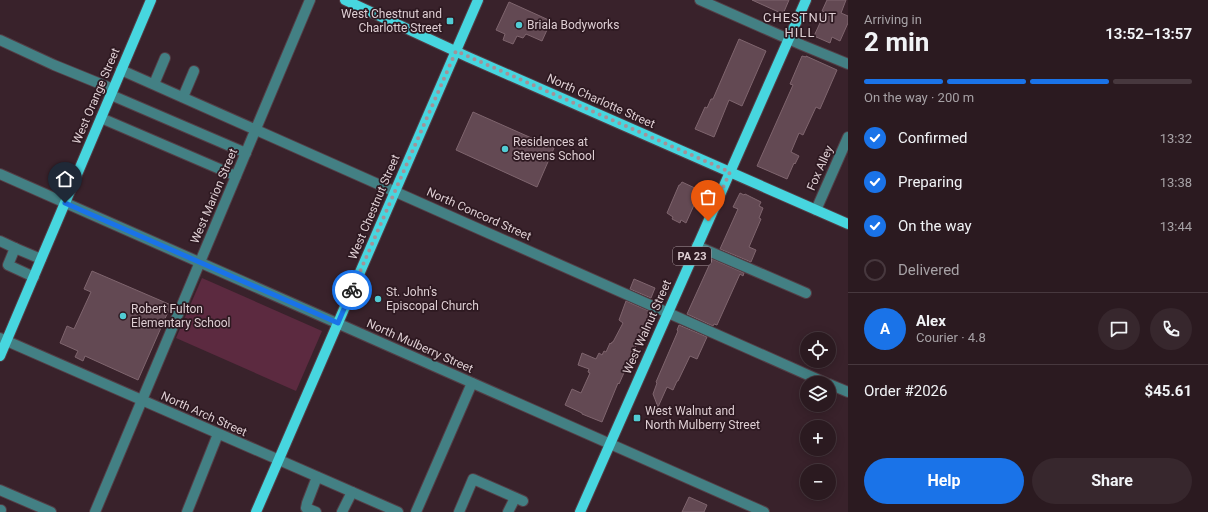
<!DOCTYPE html>
<meta charset="utf-8">
<style>
body{margin:0;font-family:Roboto,sans-serif;background:#37272d;color:#f1f3f6;height:100vh;display:flex;flex-direction:column;font-size:15px;white-space:nowrap}
*{box-sizing:border-box;margin:0}
p{font-size:13px;color:#a6a1a5}
.icon{flex:none;width:22px;height:22px;fill:none;stroke:currentColor;stroke-width:2;stroke-linecap:round;stroke-linejoin:round}
.map{position:relative;flex:1;overflow:hidden}
.sheet{display:flex;flex-direction:column;background:#2b1a20;width:360px}
.sheet>*{flex:none}
.fabs{position:absolute;left:800px;top:332px;display:grid;gap:8px}
.fabs a{display:grid;place-items:center;width:36px;height:36px;border-radius:50%;background:#2b1a20;box-shadow:0 2px 10px #0003,0 0 0 1px #47383e;font-size:20px}
.pin{position:absolute;display:grid;place-items:center;width:34px;height:34px;color:#fff;margin:-41px -17px;border-radius:50% 50% 50% 0;rotate:-45deg;box-shadow:0 0 4px #0007}
.pin .icon{rotate:45deg}
.courier{position:absolute;display:grid;place-items:center;width:40px;height:40px;margin:-20px;border:3px solid #1a73e8;border-radius:50%;background:#fff;color:#222;box-shadow:0 1px 5px #0007}
.head em{font-style:normal;font-weight:700}
.head div{display:flex;flex-direction:column-reverse}
.head{display:flex;align-items:center;justify-content:space-between;height:68px;padding:0 16px}
h1{font-size:26px;font-weight:700;line-height:30px}
.bar{display:grid;grid-template-columns:repeat(4,1fr);gap:6px 4px;align-content:center;height:48px;padding:0 16px}
.bar i{height:5px;border-radius:3px;background:#47383e}
.bar .selected{background:#1a73e8}
.bar p{grid-column:span 4}
.line{display:flex;align-items:center;gap:10px;padding:0 16px;border-top:1px solid #47383e}
.line div{flex:1}
.round{display:grid;place-items:center;flex:none;width:42px;height:42px;border-radius:21px;background:#37272d}
ol{padding:0 16px;list-style:none}
li{display:flex;align-items:center;gap:12px;height:44px}
li p{margin-inline-start:auto}
li .icon{padding:4px;border-radius:50%;background:#1a73e8;color:#fff;stroke-width:4}
li:last-child{color:#a6a1a5}
li i{width:22px;height:22px;border:2px solid #47383e;border-radius:50%}
.action{display:flex;gap:8px;margin-top:auto;padding:8px 16px}
.action a{flex:1;height:46px;border-radius:24px;background:#1a73e8;color:#fff;font-size:16px;font-weight:700;line-height:46px;text-align:center}
.action a+a{background:#37272d;color:#f1f3f6}
main{display:flex;flex:1;min-height:0}
.map>svg:first-child{display:block}
</style>
<main>
<div class="map">
<svg width="848" height="512" viewBox="0 0 848 512">
<rect width="100%" height="100%" fill="#39222b"/>
<!-- green -->
<polygon fill="#5c2a40" points="202,278 322,331 296,391 176,338"/>
<!-- building -->
<g fill="#634953" stroke="#7f656e">
<polygon points="752,0 789,0 783,14"/>
<polygon points="827,0 846,0 841,13 848,16 848,23 840,41 832,37 830,43 814,36 825,12 822,11"/>
<polygon points="509,2 551,21 542,41 526,34 523,38 517,36 513,44 503,40 505,34 496,30"/>
<polygon points="739,39 766,51 742,106 729,100 714,137 695,129 705,107 707,108 711,99 713,99"/>
<polygon points="802,56 806,57 806,56 837,70 820,109 816,107 803,135 799,133 791,152 799,156 795,164 794,163 787,179 757,166 793,85 790,84"/>
<polygon points="473,112 554,148 537,187 456,150"/>
<polygon points="682,182 697,189 695,194 698,196 686,223 681,220 680,223 672,219 673,217 667,213 679,185 680,185"/>
<polygon points="740,193 744,195 745,194 761,202 759,206 763,208 759,218 761,219 749,247 756,250 751,262 720,249 738,209 733,207"/>
<polygon points="712,259 744,273 743,276 740,274 717,325 714,324 713,326 687,314"/>
<polygon points="92,271 171,305 138,380 85,356 83,361 75,357 78,351 60,343 67,326 74,329 91,292 84,289"/>
<polygon points="634,279 655,288 651,298 630,289"/>
<polygon points="626,301 651,312 619,384 618,383 602,422 582,414 582,413 565,405 572,389 581,393 590,373 588,372 589,369 578,365 582,353 596,359 599,353 602,355 604,351 606,352 610,343 611,344 612,342 613,342 623,323 619,320"/>
<polygon points="679,325 707,337 697,359 690,356 678,381 677,381 673,390 667,387 658,407 653,394 657,383 656,382 678,331 677,330"/>
<polygon points="689,497 707,505 704,512 682,512"/>
</g>
<g fill="none" stroke-linecap="round" stroke-linejoin="round">
<defs>
<g id="minor">
<polyline points="700,0 802,45 848,64"/>
<polyline points="0,40 54,65 113,89"/>
<polyline points="121,70 826,383"/>
<polyline points="154,84 165,58"/>
<polyline points="111,95 246,153"/>
<polyline points="183,97 194,71"/>
<polyline points="101,118 236,176"/>
<polyline points="0,174 764,512"/>
<polyline points="816,210 848,137"/>
<polyline points="0,241 15,248"/>
<polyline points="697,246 806,293"/>
<polyline points="34,277 8,265 15,248 41,259"/>
<polyline points="0,338 398,512"/>
<polyline points="829,384 848,392"/>
<polyline points="0,490 51,512"/>
<polyline points="0,510 1,510 0,512"/>
<polyline points="95,512 310,0"/>
<polyline points="187,512 218,434"/>
<polyline points="316,512 306,508 307,503 317,477"/>
<polyline points="342,512 352,492"/>
<polyline points="416,512 472,383"/>
<polyline points="459,512 473,479 523,501"/>
<polyline points="508,512 515,498"/>
</g>
<g id="major">
<polyline points="345,0 468,57 848,224"/>
<polyline points="0,356 151,0"/>
<polyline points="256,512 478,0"/>
<polyline points="580,512 806,0"/>
</g>
</defs>
<!-- minor casing -->
<use href="#minor" stroke="#533e46" stroke-width="12"/>
<!-- major casing -->
<use href="#major" stroke="#533e46" stroke-width="12"/>
<!-- minor -->
<use href="#minor" stroke="#438084" stroke-width="10"/>
<!-- major -->
<use href="#major" stroke="#47d6df" stroke-width="10"/>
</g>
<g fill="none" stroke-linecap="round" stroke-linejoin="round">
<!-- done -->
<polyline stroke="#a49298" stroke-width="4" stroke-dasharray="0 7.2" points="352,290 456,51 730,172 708,221"/>
<!-- route -->
<polyline stroke="#1a73e8" stroke-width="5" points="65,203 338,323 352,290"/>
</g>
<!-- markers -->
<g fill="#51ccd4" stroke="#2e1921" stroke-width="1.5">
<rect x="446" y="17" width="8" height="8" rx="2"/>
<circle cx="519" cy="25" r="4"/>
<circle cx="505" cy="149" r="4"/>
<circle cx="378" cy="299" r="4"/>
<circle cx="123" cy="316" r="4"/>
<rect x="633" y="414" width="8" height="8" rx="2"/>
</g>
<g text-anchor="middle" stroke-width="3.5" stroke-linejoin="round" paint-order="stroke">
<!-- shield labels -->
<rect fill="#2e1921" stroke="#a9989e" stroke-width="1" x="673" y="247" width="38" height="18" rx="3"/>
<g font-size="11" font-weight="bold" fill="#deced3">
<text x="692" y="260">PA 23</text>
</g>
<!-- poi labels -->
<g font-size="12" fill="#deced3" stroke="#2e1921" text-anchor="start">
<text x="442" y="18" text-anchor="end">West Chestnut and<tspan x="442" dy="14">Charlotte Street</tspan></text>
<text x="527" y="29">Briala Bodyworks</text>
<text x="513" y="146">Residences at<tspan x="513" dy="14">Stevens School</tspan></text>
<text x="386" y="296">St. John's<tspan x="386" dy="14">Episcopal Church</tspan></text>
<text x="131" y="313">Robert Fulton<tspan x="131" dy="14">Elementary School</tspan></text>
<text x="645" y="415">West Walnut and<tspan x="645" dy="14">North Mulberry Street</tspan></text>
</g>
<!-- street labels -->
<g font-size="12" fill="#deced3" stroke="#2e1921">
<text transform="translate(96 96) rotate(-67)" y="4">West Orange Street</text>
<text transform="translate(601 101) rotate(24)" y="4">North Charlotte Street</text>
<text transform="translate(820 168) rotate(-66)" y="4">Fox Alley</text>
<text transform="translate(214 196) rotate(-67)" y="4">West Marion Street</text>
<text transform="translate(374 207) rotate(-67)" y="4">West Chestnut Street</text>
<text transform="translate(479 214) rotate(24)" y="4">North Concord Street</text>
<text transform="translate(647 327) rotate(-66)" y="4">West Walnut Street</text>
<text transform="translate(420 346) rotate(24)" y="4">North Mulberry Street</text>
<text transform="translate(204 414) rotate(24)" y="4">North Arch Street</text>
</g>
<!-- neighbourhood labels -->
<g font-size="13" letter-spacing="1" fill="#deced3" stroke="#2e1921">
<text x="800" y="22">CHESTNUT<tspan x="800" dy="15">HILL</tspan></text>
</g>
</g>
</svg>
<div class="fabs">
<a><svg class="icon" aria-label="locate" viewBox="0 0 24 24"><circle cx="12" cy="12" r="6"/><path d="M12 2v4M12 18v4M2 12h4M18 12h4"/></svg></a>
<a><svg class="icon" aria-label="layers" viewBox="0 0 24 24"><path d="M12 4l9 5-9 5-9-5zM3 14l9 5 9-5"/></svg></a>
<a>+</a>
<a>−</a>
</div>
<div class="pin" style="left:708px;top:221px;background:#ea580c"><svg class="icon" aria-label="bag" viewBox="0 0 24 24"><path d="M5 8h14l-1 12H6zM9 8a3 3 0 0 1 6 0"/></svg></div>
<div class="pin" style="left:65px;top:203px;background:#1f2937"><svg class="icon" aria-label="home" viewBox="0 0 24 24"><path d="M3 11l9-7 9 7M6 9v11h12V9"/></svg></div>
<div class="courier" style="left:352px;top:290px"><svg class="icon" aria-label="bike" viewBox="0 0 24 24"><circle cx="6" cy="16" r="4"/><circle cx="18" cy="16" r="4"/><path d="M6 16l4-8h5l3 8M10 8l3 8H6M13 5h3"/></svg></div>
</div>
<section class="sheet">
<div class="head"><div><h1>2 min</h1><p>Arriving in</p></div><em>13:52–13:57</em></div>
<div class="bar"><i class="selected"></i><i class="selected"></i><i class="selected"></i><i></i><p>On the way · 200 m</p></div>
<ol>
<li><svg class="icon" aria-label="check" viewBox="0 0 24 24"><path d="M5 12l5 5 9-10"/></svg>Confirmed<p>13:32</p></li>
<li><svg class="icon" aria-label="check" viewBox="0 0 24 24"><path d="M5 12l5 5 9-10"/></svg>Preparing<p>13:38</p></li>
<li><svg class="icon" aria-label="check" viewBox="0 0 24 24"><path d="M5 12l5 5 9-10"/></svg>On the way<p>13:44</p></li>
<li><i></i>Delivered</li>
</ol>
<div class="line" style="height:72px"><b class="round" style="background:#1a73e8;color:#fff">A</b><div><b>Alex</b><p>Courier · 4.8</p></div><a class="round"><svg class="icon" aria-label="chat" viewBox="0 0 24 24"><path d="M4 5h16v11H9l-5 4z"/></svg></a><a class="round"><svg class="icon" aria-label="phone" viewBox="0 0 24 24"><path d="M5 4h4l2 5-3 2q2 4 5 5l2-3 5 2v4C11 20 4 13 5 4z"/></svg></a></div>
<div class="line" style="height:52px"><div>Order #2026</div><b>$45.61</b></div>
<div class="action"><a>Help</a><a>Share</a></div>
</section>
</main>
